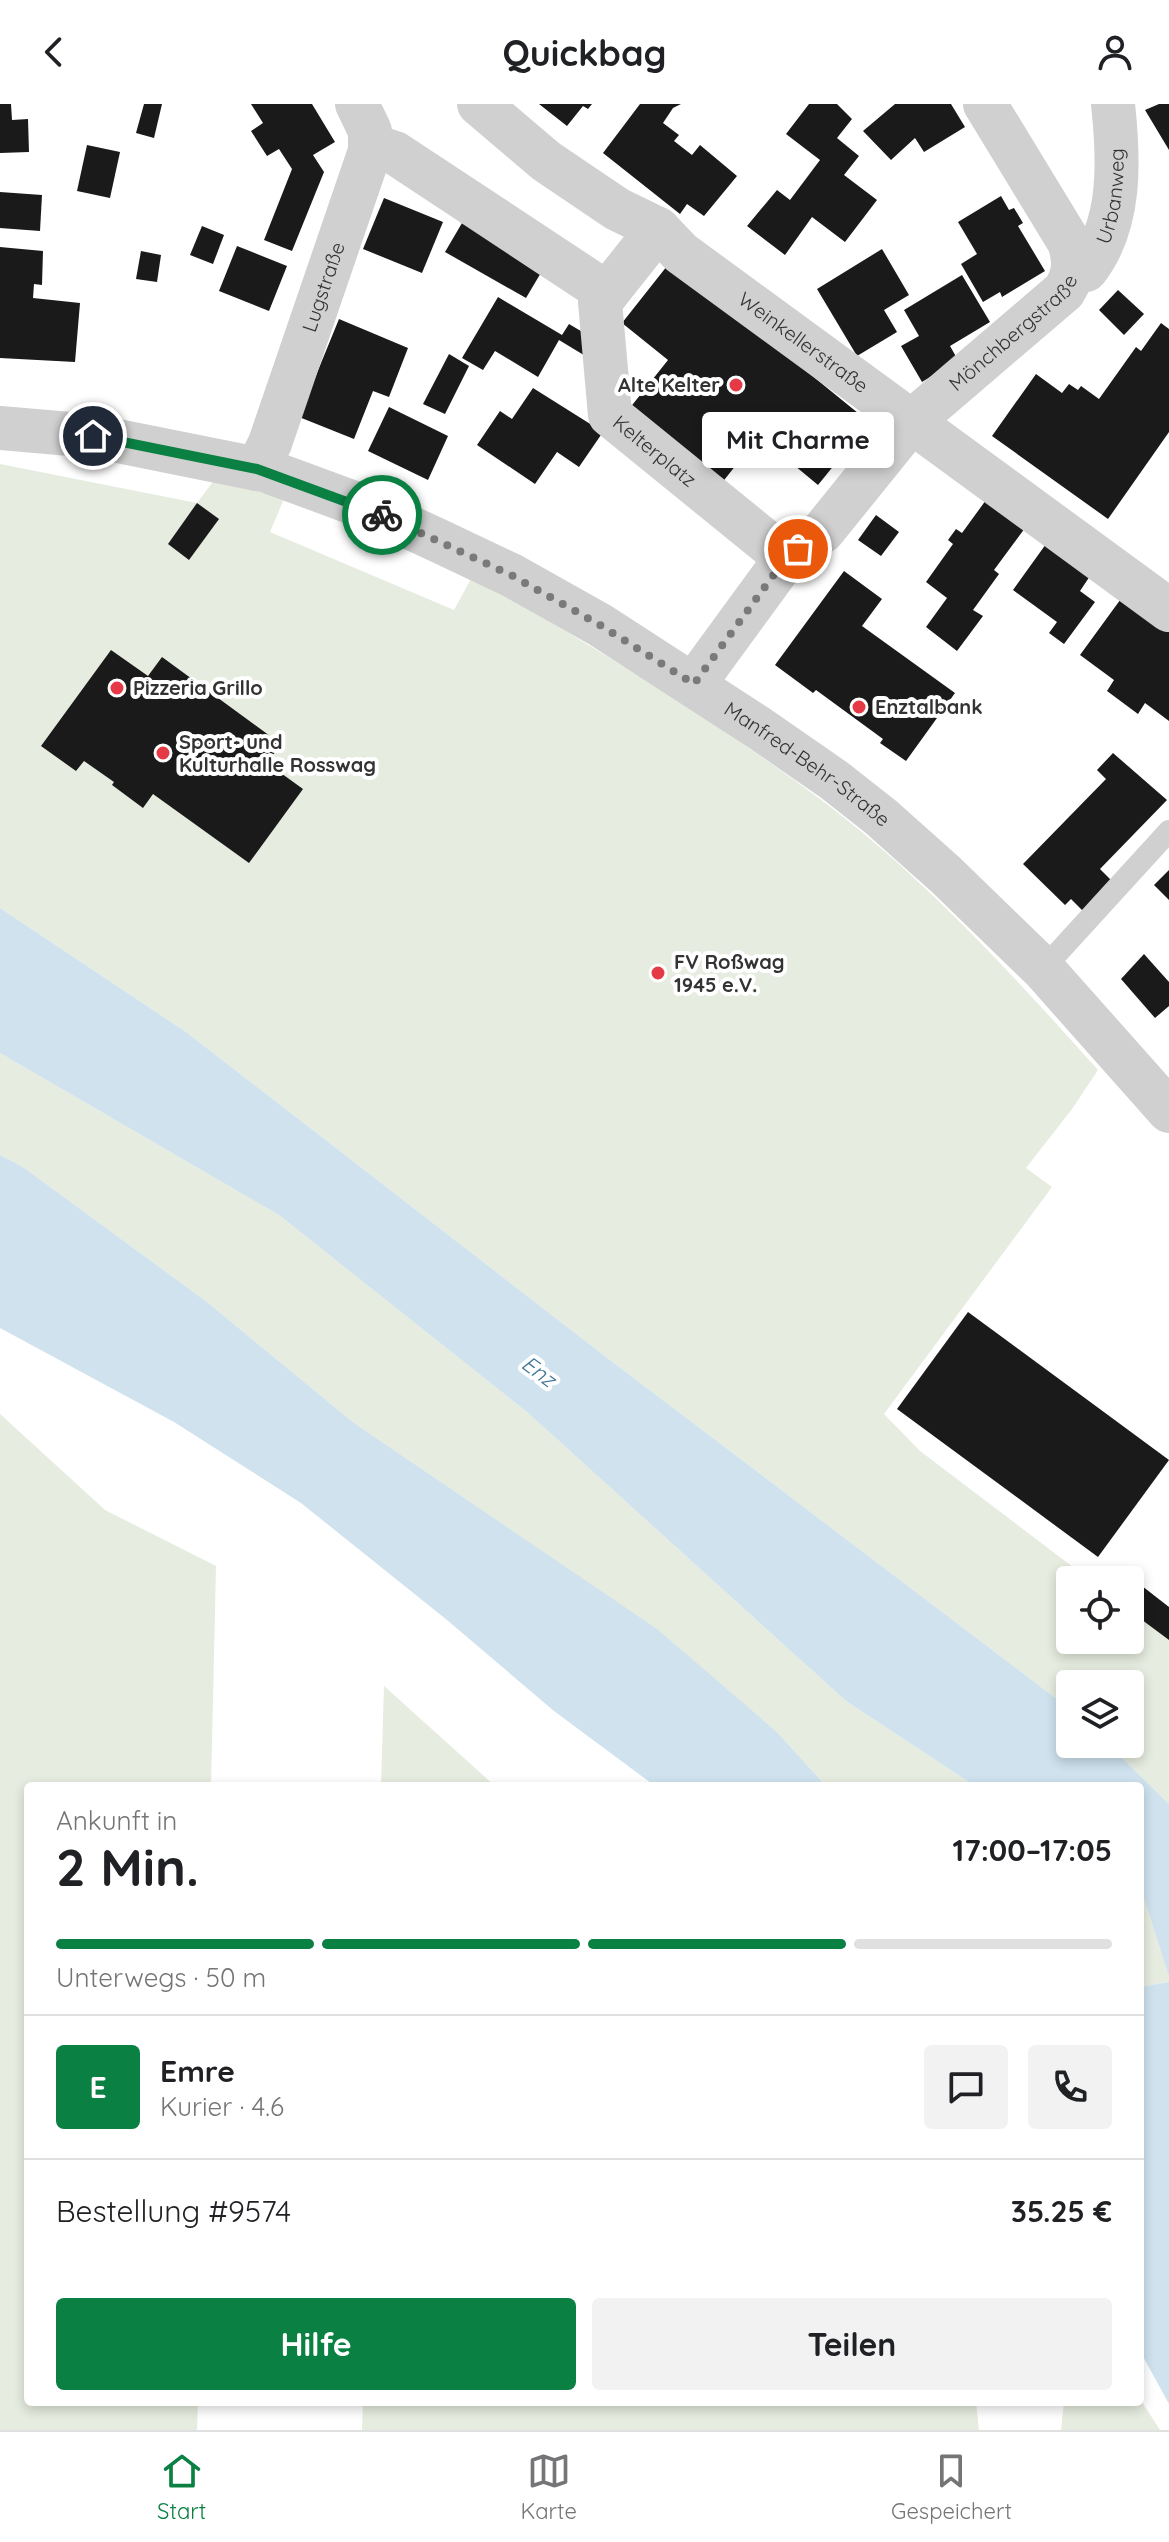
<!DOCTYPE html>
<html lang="de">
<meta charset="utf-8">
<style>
body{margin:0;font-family:Quicksand,sans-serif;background:#f2f2f2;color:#202124;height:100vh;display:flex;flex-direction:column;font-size:30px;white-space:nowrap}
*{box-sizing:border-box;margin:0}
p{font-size:26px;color:#757577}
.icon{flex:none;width:44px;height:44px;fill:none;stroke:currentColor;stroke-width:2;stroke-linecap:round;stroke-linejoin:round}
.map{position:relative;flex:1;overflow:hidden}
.sheet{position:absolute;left:24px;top:1678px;width:1120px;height:624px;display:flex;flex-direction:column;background:#fff;border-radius:8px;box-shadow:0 4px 12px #0003}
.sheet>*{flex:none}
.controls{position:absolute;left:1056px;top:1462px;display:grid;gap:16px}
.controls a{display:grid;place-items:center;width:88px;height:88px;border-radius:8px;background:#fff;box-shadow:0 4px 12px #0003;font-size:40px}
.pin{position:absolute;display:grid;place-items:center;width:68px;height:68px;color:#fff;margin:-34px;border:4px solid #fff;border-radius:50%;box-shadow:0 2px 8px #0007}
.courier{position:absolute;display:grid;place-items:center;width:80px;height:80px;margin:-40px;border:6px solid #0b8043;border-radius:50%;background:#fff;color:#222;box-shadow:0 2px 10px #0007}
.bubble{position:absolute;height:56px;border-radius:8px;background:#fff;box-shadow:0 4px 12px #0003;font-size:26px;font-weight:700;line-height:56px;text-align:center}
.summary em{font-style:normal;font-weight:700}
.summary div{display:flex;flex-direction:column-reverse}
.summary{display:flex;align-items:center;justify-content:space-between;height:136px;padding:0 32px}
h1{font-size:52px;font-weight:700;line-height:60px}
.bar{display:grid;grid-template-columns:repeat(4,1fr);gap:12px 8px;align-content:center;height:96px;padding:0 32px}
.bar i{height:10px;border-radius:6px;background:#e0e0e0}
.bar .current{background:#0b8043}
.bar p{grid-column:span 4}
.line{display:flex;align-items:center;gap:20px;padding:0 32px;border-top:2px solid #e0e0e0}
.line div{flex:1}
.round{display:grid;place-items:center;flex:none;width:84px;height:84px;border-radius:8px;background:#f2f2f2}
.button{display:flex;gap:16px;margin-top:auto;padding:16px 32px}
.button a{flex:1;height:92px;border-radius:8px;background:#0b8043;color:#fff;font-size:32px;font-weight:700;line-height:92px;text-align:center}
.button a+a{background:#f2f2f2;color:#202124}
header{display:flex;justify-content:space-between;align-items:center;height:104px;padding:0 32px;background:#fff;font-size:36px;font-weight:700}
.tab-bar{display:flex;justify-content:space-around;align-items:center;height:112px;border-top:2px solid #e0e0e0;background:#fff;font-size:22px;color:#757577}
.tab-bar a{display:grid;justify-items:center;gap:4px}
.tab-bar .current{color:#0b8043}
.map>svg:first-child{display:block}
</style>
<header><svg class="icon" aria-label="back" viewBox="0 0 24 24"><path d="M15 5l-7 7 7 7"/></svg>Quickbag<svg class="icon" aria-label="person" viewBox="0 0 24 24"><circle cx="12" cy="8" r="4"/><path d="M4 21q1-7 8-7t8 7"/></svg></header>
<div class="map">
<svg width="1169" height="2326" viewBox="0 0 1169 2326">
<rect width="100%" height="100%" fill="#fff"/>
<!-- green -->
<g fill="#e6ecdf">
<path d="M0,360L197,399L215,375L284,395L270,428L454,506L472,473C592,541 710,613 820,695C924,773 1012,870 1098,966L1072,1005L1026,1064L1052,1083L884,1310L920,1347L1090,1476H1070V1536H1130V1507L1169,1536V1700L1108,1640H1130V1580H1070V1605L606,1253L186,928L0,804Z"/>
<polygon points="0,949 279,1111 527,1308 846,1597 975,1682 826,1682 777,1628 656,1525 354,1319 207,1198 23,1063 0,1051"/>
<polygon points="0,1310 105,1406 216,1462 211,1682 28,1682 28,2298 198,2298 197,2326 0,2326"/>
<polygon points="384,1582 495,1682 381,1682"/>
<polygon points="1140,1791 1144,1793 1169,1873 1169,1878 1140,1883"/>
<polygon points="1140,2295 1160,2326 1061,2326 1064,2298 1140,2298"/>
<polygon points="363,2298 976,2298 979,2326 362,2326"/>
</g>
<!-- water -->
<g fill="#cfe2ee">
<polygon points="0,804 186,928 606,1253 1070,1605 1070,1640 1108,1640 1169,1700 1169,1873 1144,1794 1140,1791 1140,1682 975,1682 846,1597 527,1308 279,1111 0,949"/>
<polygon points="0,1051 23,1063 207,1198 354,1319 657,1525 777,1628 826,1682 655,1682 554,1607 447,1516 301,1399 174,1318 0,1224"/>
<polygon points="1169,1878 1169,2300 1140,2247 1140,1883"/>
</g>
<!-- building -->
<g fill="#1a1a1a">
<polygon points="0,0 11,0 12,16 28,15 29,48 0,49"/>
<polygon points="144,0 162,0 154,34 136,29"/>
<polygon points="251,0 312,0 335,38 313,51 324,68 292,147 264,136 292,65 279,45 267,52 251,27 263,19"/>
<polygon points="539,0 592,0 588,5 583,2 567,22"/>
<polygon points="640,0 681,0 673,4 663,19 679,31 674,37 692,51 700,41 737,72 704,112 687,100 680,110 603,49"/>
<polygon points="809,0 837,0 852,15 837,34 859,52 844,71 877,96 845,138 812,113 785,151 747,122 777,86 790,96 820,56 786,30"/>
<polygon points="895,0 951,0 965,23 924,48 915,34 891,56 863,27"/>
<polygon points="1159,0 1169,0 1169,46 1145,6"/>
<polygon points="87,41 120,48 110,94 77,87"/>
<polygon points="0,88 42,91 40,127 0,124"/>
<polygon points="1001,92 1009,106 1014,104 1023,119 1018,122 1045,167 1002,193 1000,188 983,198 961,160 977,150 958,118"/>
<polygon points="384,94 443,118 422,169 363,145"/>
<polygon points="462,119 542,167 526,194 445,148"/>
<polygon points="202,122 224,131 213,160 190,151"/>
<polygon points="237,142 287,162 269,207 219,187"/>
<polygon points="0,143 43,147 42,181 34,180 33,194 80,199 75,258 0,254"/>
<polygon points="882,145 909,191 884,206 897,228 857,252 817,185"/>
<polygon points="141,147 161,151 157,178 136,175"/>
<polygon points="671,157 869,318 818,381 759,332 721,380 629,305 668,256 622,219"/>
<polygon points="962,171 990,218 950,242 958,256 922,278 901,242 919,232 904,206"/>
<polygon points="1118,186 1144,210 1124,231 1099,206"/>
<polygon points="498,193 562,231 569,220 596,236 587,253 559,236 538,273 495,247 483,266 462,254"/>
<polygon points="339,215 408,244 389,293 373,287 354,335 299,313"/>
<polygon points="1161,219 1169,225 1169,328 1108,415 992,332 1036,270 1062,289 1069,280 1078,286 1081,282 1099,295 1136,243 1141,247"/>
<polygon points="449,250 469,262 445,310 423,300"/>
<polygon points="533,284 603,328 579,363 557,348 535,380 477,341 500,307 512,315"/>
<polygon points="389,303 448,332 428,376 368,347"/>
<polygon points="986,396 1025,424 994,466 999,470 973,506 983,512 957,547 926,523 947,494 926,478 953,440 948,436 956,425 962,429"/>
<polygon points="197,399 219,415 189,456 168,440"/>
<polygon points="876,411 899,428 881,452 858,436"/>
<polygon points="1046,440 1090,472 1080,487 1095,498 1064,540 1049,529 1057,518 1013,486"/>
<polygon points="844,467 882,495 862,522 955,589 906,657 880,639 883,635 816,586 813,589 775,561"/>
<polygon points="1123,492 1169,526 1169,617 1145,599 1138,610 1107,587 1114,576 1080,551"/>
<polygon points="111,546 148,572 162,553 281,640 267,659 303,685 249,759 153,690 143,704 112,681 114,678 84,657 76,667 41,642"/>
<polygon points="1113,649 1167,696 1100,765 1113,778 1084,808 1071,795 1065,801 1023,760 1106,675 1097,666"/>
<polygon points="1169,766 1169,796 1154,781"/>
<polygon points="1144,850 1169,878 1169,902 1155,914 1121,875"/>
<polygon points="968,1208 1169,1356 1098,1453 897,1305"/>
<polygon points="1142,1482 1169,1503 1169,1536 1130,1507 1130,1497"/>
</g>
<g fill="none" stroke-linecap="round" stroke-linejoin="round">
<!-- service -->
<polyline stroke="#d0d0d0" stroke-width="22" points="1043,865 1169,727"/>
<!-- minor -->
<g stroke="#d0d0d0" stroke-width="44">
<path id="s1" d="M479,0L546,57L617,105L658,125L681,149L1169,506"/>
<polyline points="371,41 395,49 607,189"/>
<path id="s2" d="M658,125L600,198L610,311L786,454"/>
<path id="s3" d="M1074,164L1086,166C1122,120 1119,56 1113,0"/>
<path id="s4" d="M257,365L270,339L370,47V27L357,0"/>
<path id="s5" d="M694,580L786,454L823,427L911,318L1064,187C1075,170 1075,156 1069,138L985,0"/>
</g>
<!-- tertiary -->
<path stroke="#d0d0d0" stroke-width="44" id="s6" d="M0,324L93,332L267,367L370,405L437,436L511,471L600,521L759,624L834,676L881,713L946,771L1043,865L1169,1007"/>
</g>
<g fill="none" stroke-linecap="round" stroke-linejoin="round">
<!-- done -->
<polyline stroke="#7a7a7a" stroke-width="8" stroke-dasharray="0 14.4" points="382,411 511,471 600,521 694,580 786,454 798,445"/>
<!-- route -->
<polyline stroke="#0b8043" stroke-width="10" points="93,332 257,365 382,411"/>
</g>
<!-- markers -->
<g fill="#e63946" stroke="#fff" stroke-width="3">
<circle cx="736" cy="281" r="8"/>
<circle cx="117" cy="584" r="8"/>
<circle cx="859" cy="603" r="8"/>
<circle cx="163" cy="649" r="8"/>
<circle cx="658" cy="869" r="8"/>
</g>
<g text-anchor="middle" stroke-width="8" stroke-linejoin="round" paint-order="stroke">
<!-- street labels -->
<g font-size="20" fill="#333" stroke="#fff">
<text dy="7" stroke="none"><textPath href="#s3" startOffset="92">Urbanweg</textPath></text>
<text dy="7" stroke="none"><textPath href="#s4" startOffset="194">Lugstraße</textPath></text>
<text dy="7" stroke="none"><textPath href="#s5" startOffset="478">Mönchbergstraße</textPath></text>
<text dy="7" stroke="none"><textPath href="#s1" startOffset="404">Weinkellerstraße</textPath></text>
<text dy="7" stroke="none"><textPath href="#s2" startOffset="264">Kelterplatz</textPath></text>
<text dy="7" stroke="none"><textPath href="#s6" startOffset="888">Manfred-Behr-Straße</textPath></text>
</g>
<!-- poi labels -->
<g font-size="20" font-weight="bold" fill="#333" stroke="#fff" text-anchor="start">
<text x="720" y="288" text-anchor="end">Alte Kelter</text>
<text x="133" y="591">Pizzeria Grillo</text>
<text x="875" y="610">Enztalbank</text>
<text x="179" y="645">Sport- und<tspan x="179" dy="23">Kulturhalle Rosswag</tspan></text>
<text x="674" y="865">FV Roßwag<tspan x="674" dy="23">1945 e.V.</tspan></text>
</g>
<!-- water labels -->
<g font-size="22" font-style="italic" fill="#3f7597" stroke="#fff">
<text transform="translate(539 1267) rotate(37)" y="8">Enz</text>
</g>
</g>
</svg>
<div class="controls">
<a><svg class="icon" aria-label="locate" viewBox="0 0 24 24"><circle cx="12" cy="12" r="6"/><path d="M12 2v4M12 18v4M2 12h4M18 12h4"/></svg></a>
<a><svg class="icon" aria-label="layers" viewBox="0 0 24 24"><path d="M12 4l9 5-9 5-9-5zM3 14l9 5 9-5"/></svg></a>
</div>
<div class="pin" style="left:798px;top:445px;background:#ea580c"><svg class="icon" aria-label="bag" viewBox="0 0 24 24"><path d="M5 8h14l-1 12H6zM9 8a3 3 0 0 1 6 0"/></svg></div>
<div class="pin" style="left:93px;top:332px;background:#1f2937"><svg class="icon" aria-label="home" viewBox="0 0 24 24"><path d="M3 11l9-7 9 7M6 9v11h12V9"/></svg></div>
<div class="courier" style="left:382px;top:411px"><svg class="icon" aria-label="bike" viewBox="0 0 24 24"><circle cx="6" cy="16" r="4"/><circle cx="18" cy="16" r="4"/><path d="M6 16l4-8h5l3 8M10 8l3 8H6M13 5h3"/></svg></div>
<div class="bubble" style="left:702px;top:308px;width:192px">Mit Charme</div>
<section class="sheet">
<div class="summary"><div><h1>2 Min.</h1><p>Ankunft in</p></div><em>17:00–17:05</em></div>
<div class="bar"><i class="current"></i><i class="current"></i><i class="current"></i><i></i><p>Unterwegs · 50 m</p></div>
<div class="line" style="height:144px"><b class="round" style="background:#0b8043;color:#fff">E</b><div><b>Emre</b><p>Kurier · 4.6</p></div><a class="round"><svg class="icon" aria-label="chat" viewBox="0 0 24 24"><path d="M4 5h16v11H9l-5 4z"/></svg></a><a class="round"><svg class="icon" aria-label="phone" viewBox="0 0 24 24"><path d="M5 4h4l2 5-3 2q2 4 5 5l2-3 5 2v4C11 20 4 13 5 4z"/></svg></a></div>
<div class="line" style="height:104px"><div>Bestellung #9574</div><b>35.25 €</b></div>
<div class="button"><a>Hilfe</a><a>Teilen</a></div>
</section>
</div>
<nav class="tab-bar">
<a class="current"><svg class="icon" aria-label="home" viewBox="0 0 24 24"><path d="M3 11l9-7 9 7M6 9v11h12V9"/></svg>Start</a>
<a><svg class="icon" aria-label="map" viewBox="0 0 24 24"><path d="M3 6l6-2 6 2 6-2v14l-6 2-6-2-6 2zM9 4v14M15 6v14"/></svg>Karte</a>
<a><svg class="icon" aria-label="saved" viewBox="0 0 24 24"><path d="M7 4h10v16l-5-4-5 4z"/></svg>Gespeichert</a>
</nav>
